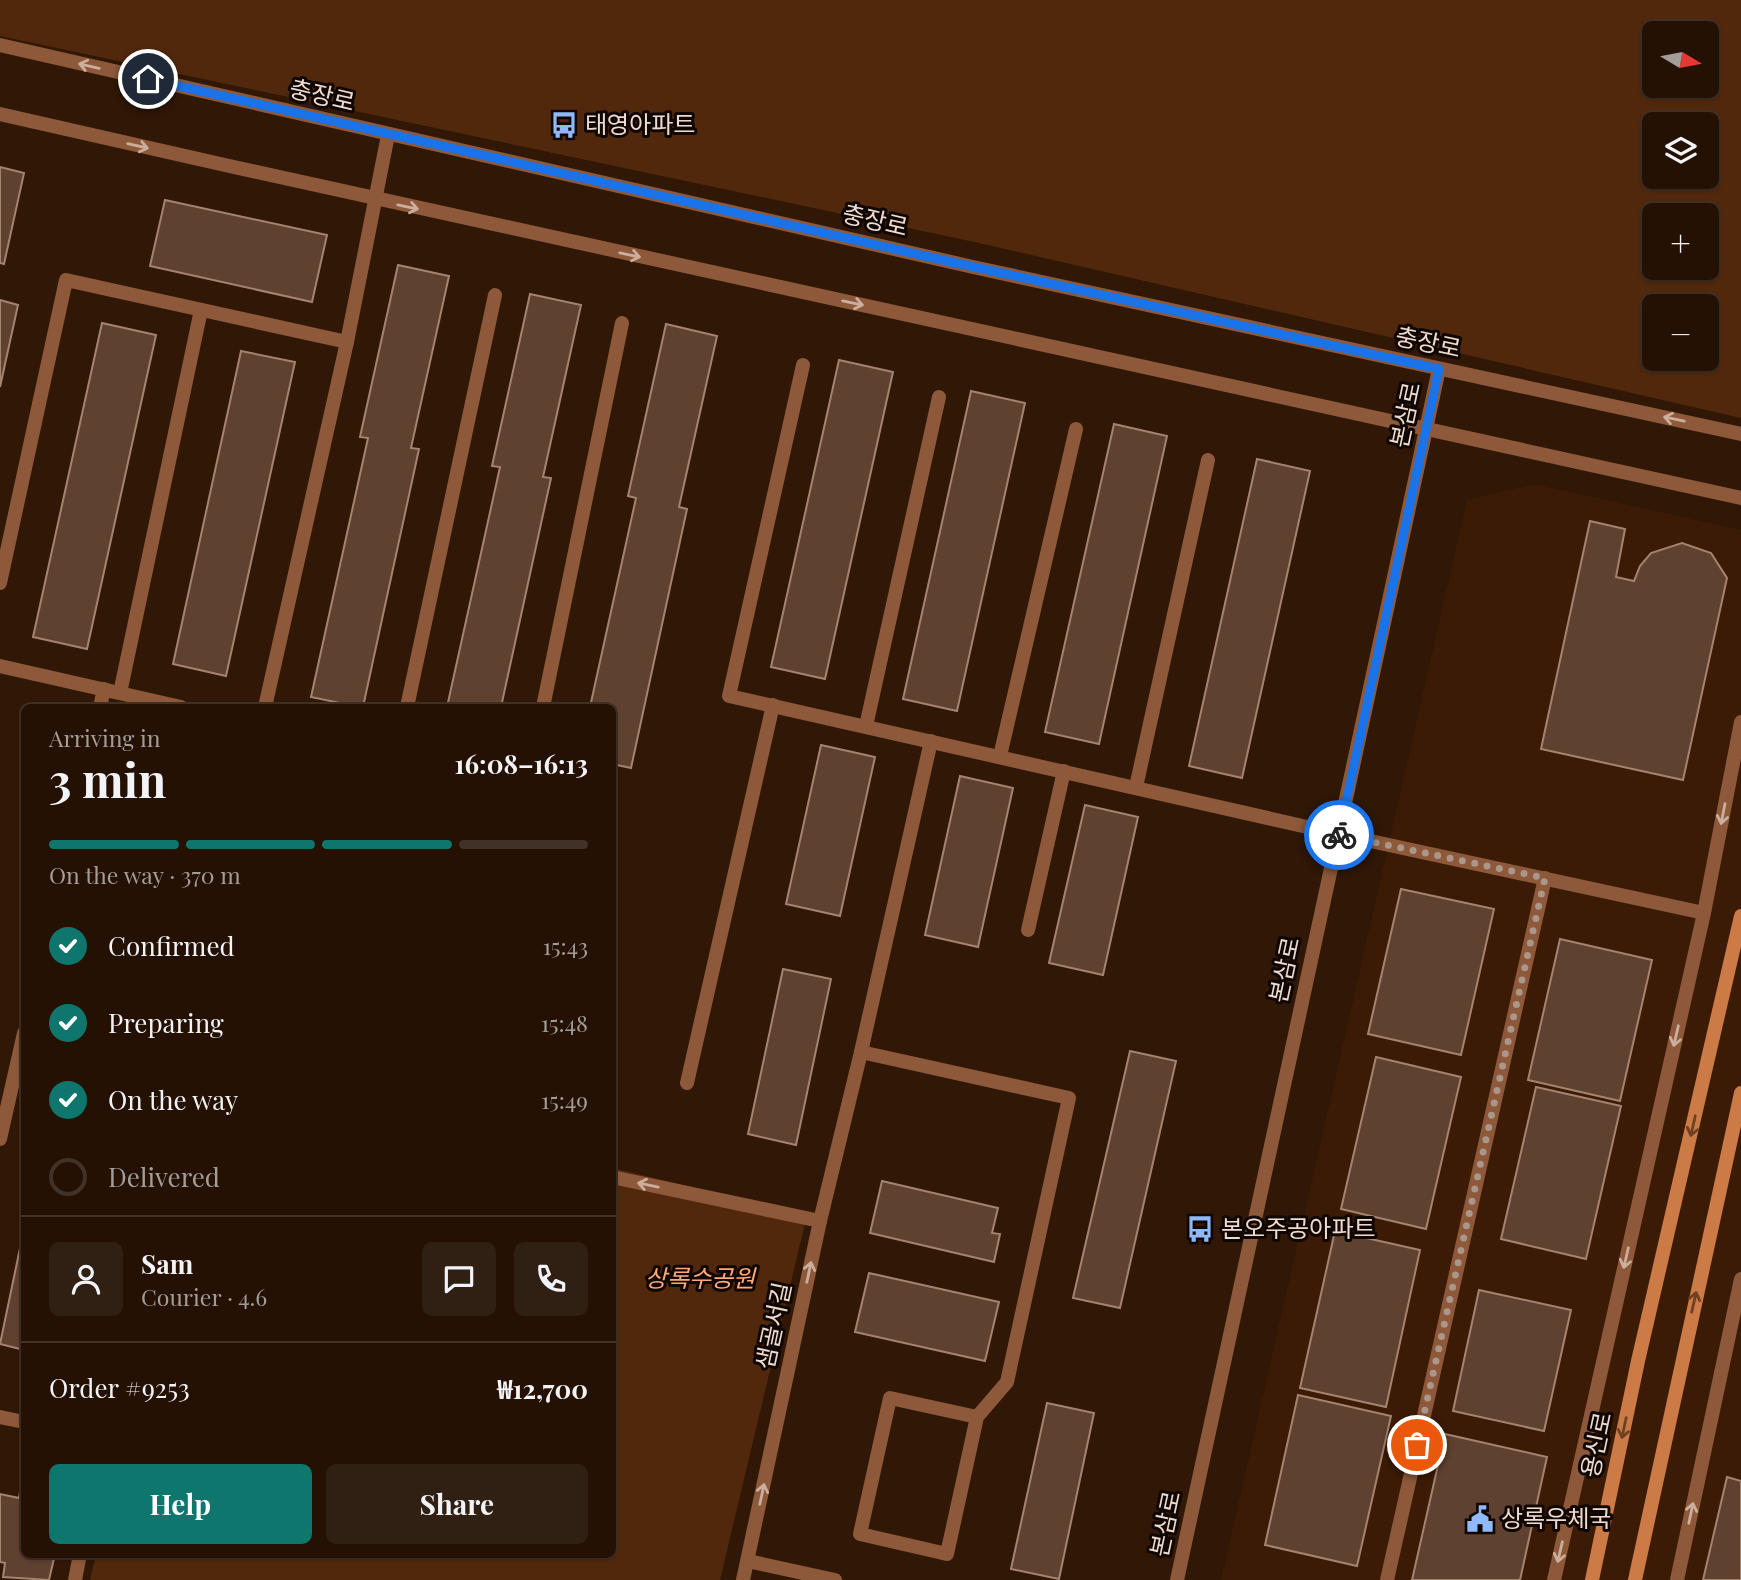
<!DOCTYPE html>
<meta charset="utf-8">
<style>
body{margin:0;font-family:"Playfair Display","Noto Sans KR",serif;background:#301f13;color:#f1f3f6;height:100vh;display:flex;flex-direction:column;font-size:26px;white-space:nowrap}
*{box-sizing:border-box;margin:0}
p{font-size:23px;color:#a39d9a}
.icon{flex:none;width:38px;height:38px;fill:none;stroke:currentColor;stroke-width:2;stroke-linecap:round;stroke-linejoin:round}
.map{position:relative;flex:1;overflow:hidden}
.drawer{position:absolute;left:21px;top:704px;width:595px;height:854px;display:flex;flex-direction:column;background:#241104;border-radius:10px;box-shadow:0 2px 5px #0004,0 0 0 2px #413126}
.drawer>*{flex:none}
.needle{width:46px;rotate:100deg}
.buttons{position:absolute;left:1642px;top:21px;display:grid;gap:14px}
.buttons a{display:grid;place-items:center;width:77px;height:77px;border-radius:10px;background:#241104;box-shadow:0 2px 5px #0004,0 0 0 2px #413126;font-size:35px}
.pin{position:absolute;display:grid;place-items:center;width:60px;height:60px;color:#fff;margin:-30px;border:4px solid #fff;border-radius:50%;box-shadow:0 2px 7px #0007}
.courier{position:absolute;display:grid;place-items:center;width:70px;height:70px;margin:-35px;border:5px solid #1a73e8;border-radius:50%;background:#fff;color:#222;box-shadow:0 2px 9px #0007}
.head em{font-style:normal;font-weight:700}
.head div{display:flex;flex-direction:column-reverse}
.head{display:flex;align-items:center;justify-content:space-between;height:119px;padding:0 28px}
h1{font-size:46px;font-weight:700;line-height:52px}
.bar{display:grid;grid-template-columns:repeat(4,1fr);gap:10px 7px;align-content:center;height:84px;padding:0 28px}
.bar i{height:9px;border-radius:5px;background:#413126}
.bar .active{background:#0f766e}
.bar p{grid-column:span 4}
.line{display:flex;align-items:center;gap:18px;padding:0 28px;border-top:2px solid #413126}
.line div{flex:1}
.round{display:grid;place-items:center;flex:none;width:74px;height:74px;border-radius:10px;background:#301f13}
ol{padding:0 28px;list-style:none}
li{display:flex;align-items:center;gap:21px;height:77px}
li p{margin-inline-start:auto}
li .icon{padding:7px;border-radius:50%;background:#0f766e;color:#fff;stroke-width:4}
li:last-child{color:#a39d9a}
li i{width:38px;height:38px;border:4px solid #413126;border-radius:50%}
.cta{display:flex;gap:14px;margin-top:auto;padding:14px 28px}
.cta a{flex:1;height:80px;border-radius:10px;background:#0f766e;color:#fff;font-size:28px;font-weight:700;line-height:80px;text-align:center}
.cta a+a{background:#301f13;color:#f1f3f6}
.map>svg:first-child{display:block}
</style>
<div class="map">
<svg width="1741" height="1580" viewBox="0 0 1741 1580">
<rect width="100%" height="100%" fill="#301706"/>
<!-- built -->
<polygon fill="#3b1b05" points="1534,484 1741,530 1741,1580 1221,1580 1467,500"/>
<!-- green -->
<g fill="#52280c" fill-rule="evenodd">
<path d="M0,0H1741V418L979,243L0,36ZM1654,33H1706V86H1654ZM1654,124H1706V177H1654ZM1654,215H1706V268H1654ZM1654,306H1706V359H1654Z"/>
<polygon points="613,1168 807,1215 720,1580 90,1580 96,1554 612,1554"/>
</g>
<!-- building -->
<g fill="#5f4130" stroke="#a58371" stroke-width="2">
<polygon points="0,167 24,173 4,264 0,263"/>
<polygon points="165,200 327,235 312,302 150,266"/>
<polygon points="398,265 449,276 411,448 419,449 363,707 359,707 311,697 368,438 360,437"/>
<polygon points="530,294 581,305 543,477 551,478 501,707 447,707 500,467 492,466"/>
<polygon points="0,300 18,305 0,387"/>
<polygon points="102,323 156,335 87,649 33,637"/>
<polygon points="666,324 717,336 679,507 687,509 631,768 612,764 612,707 590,707 636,498 628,496"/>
<polygon points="241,351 295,362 226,676 173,664"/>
<polygon points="839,360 893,372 825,679 771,667"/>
<polygon points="971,391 1025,403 957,711 903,699"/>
<polygon points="1114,424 1167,436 1099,744 1045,732"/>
<polygon points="1257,459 1310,471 1242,778 1189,766"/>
<polygon points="1590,521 1625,529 1616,577 1634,581 1640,566 1651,553 1682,543 1711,553 1727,578 1683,780 1541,749"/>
<polygon points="821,745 875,757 840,916 786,904"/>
<polygon points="960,776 1013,788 978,947 925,935"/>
<polygon points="1085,805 1138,817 1103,975 1049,963"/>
<polygon points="1401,889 1494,909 1461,1055 1368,1034"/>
<polygon points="1560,939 1652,960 1620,1101 1528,1080"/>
<polygon points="783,969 831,979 796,1145 748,1134"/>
<polygon points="1130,1051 1176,1061 1120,1308 1073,1298"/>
<polygon points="1376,1057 1461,1077 1426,1229 1341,1209"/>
<polygon points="1536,1087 1621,1106 1586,1259 1501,1239"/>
<polygon points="882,1181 998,1208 992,1233 1000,1234 994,1262 870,1233"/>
<polygon points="24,1229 24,1350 0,1344"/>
<polygon points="1335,1231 1420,1250 1386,1407 1300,1388"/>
<polygon points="869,1273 999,1302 985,1361 855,1332"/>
<polygon points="1479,1290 1571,1310 1544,1431 1453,1411"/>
<polygon points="1298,1395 1391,1416 1357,1566 1265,1545"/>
<polygon points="1047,1403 1094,1413 1059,1579 1011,1569"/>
<polygon points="1445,1434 1547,1457 1520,1580 1412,1580"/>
<polygon points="24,1468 24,1554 55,1554 49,1580 3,1577 5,1563 0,1562 0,1494 19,1498"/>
<polygon points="1727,1477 1741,1481 1741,1580 1703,1580"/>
</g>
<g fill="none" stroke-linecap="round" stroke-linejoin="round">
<!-- service -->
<g stroke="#8d593a" stroke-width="14">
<polyline points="803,365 729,696 1338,834"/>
<polyline points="0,583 66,280 347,342"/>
<polyline points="0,666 181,707"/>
<polyline points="120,693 201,310"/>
<polyline points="100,707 104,689"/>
<polyline points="265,707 347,342 388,135"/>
<polyline points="407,707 495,295"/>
<polyline points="543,707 622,323"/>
<polyline points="866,726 939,397"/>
<polyline points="1000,756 1076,429"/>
<polyline points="1136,787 1208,460"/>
<polyline points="1028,930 1064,771"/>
<polyline points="861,1052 1069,1098 1007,1382 977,1417 890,1398 860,1534 947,1554 977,1417"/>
<polyline points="687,1083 773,705"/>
<polyline points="0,1139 24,1033"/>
<polyline points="820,1221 861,1052 931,741"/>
</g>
<!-- minor -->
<g stroke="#8d593a" stroke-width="14">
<polyline points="612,1177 820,1221 743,1580"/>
<polyline points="0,1417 24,1422"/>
<polyline points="748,1561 835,1580"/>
<polyline points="75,1580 80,1554"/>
<polyline points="1387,1580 1545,878"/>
</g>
<!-- tertiary -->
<g stroke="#8d593a" stroke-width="14">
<polyline points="0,45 973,267 1741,434"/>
<path d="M0,114C579,247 1161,366 1741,498"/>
<polyline points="1338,834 1704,913"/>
<polyline points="1177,1580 1439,369"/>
<polyline points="1554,1580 1704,913 1741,722"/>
<polyline points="1677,1580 1741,1279"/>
</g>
<!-- secondary -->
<g stroke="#cc7a46" stroke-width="14">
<polyline points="1592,1580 1638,1361 1741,916"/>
<polyline points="1635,1580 1741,1093"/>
</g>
</g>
<!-- one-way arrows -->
<defs><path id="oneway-shaft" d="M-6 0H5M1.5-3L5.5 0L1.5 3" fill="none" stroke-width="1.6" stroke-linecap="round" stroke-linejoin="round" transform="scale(1.75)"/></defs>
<g stroke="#cbae9c">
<use href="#oneway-shaft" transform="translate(89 66) rotate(-167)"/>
<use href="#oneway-shaft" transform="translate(138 146) rotate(13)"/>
<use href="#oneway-shaft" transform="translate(408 207) rotate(12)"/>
<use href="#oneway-shaft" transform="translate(630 255) rotate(12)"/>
<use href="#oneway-shaft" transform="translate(853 303) rotate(12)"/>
<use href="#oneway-shaft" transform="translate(1674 419) rotate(-168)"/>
<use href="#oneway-shaft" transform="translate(1723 814) rotate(101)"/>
<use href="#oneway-shaft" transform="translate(1676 1036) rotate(103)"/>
<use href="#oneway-shaft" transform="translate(648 1185) rotate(-168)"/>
<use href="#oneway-shaft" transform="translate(1626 1258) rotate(103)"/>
<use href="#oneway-shaft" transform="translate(809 1272) rotate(-78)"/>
<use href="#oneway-shaft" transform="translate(762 1494) rotate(-78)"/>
<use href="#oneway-shaft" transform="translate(1691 1513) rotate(-78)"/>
<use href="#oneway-shaft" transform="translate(1560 1552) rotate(103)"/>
</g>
<g stroke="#6e4024">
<use href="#oneway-shaft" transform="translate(1693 1126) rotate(103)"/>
<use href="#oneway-shaft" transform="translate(1694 1302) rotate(-77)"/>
<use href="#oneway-shaft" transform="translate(1624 1428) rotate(102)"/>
</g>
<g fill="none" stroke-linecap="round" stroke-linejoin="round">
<!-- done -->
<polyline stroke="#ab968a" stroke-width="7" stroke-dasharray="0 12.6" points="1339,835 1545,878 1417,1445"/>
<!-- route -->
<polyline stroke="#1a73e8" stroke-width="9" points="148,79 947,261 1439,369 1339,835"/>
</g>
<!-- icons -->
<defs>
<symbol id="bus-bare" viewBox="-9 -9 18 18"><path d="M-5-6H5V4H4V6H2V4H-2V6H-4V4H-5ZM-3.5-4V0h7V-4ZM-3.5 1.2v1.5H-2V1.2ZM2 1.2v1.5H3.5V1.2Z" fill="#90b8fd" stroke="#100602" stroke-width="2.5" paint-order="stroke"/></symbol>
<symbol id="civic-bare" viewBox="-9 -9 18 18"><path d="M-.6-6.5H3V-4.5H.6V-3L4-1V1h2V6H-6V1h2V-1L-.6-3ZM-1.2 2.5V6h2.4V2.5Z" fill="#90b8fd" stroke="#100602" stroke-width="2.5" paint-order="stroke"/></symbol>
</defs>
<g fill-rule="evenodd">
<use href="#bus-bare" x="545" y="106" width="38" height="38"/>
<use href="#bus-bare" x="1181" y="1210" width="38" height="38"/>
<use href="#civic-bare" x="1461" y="1500" width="38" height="38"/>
</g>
<g text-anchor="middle" stroke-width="6" stroke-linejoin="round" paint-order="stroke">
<!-- street labels -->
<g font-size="24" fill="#eddbd1" stroke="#100602">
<text transform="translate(322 96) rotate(13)" y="8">충장로</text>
<text transform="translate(875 221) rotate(13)" y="8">충장로</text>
<text transform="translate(1428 343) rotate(12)" y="8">충장로</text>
<text transform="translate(1406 415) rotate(-78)" y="8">본삼로</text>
<text transform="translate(1285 970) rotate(-78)" y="8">본삼로</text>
<text transform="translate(774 1326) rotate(-78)" y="8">샘골서길</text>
<text transform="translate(1597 1445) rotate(-78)" y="8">용신로</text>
<text transform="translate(1166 1524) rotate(-78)" y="8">본삼로</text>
</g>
<!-- poi labels -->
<g font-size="24" fill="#eddbd1" stroke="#100602" text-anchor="start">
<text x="585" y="133">태영아파트</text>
<text x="1221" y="1237">본오주공아파트</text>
<text x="1501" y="1527">상록우체국</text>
</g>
<!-- park labels -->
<g font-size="24" font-style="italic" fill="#fa7" stroke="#100602">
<text x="700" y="1287">상록수공원</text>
</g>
</g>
</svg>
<div class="buttons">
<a><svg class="needle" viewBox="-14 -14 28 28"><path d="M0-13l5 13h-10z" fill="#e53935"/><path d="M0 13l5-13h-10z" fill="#a39d9a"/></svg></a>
<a><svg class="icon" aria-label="layers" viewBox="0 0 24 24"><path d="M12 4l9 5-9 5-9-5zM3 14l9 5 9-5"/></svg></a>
<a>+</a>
<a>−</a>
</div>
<div class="pin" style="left:1417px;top:1445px;background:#ea580c"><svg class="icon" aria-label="bag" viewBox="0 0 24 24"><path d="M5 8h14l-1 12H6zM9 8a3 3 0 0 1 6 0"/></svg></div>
<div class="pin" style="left:148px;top:79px;background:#1f2937"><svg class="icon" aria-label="home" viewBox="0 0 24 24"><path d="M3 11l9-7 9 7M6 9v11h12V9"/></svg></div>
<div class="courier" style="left:1339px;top:835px"><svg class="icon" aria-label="bike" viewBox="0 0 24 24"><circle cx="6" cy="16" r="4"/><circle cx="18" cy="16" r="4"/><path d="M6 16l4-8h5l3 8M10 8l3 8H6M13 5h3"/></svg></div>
<section class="drawer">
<div class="head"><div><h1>3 min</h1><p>Arriving in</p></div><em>16:08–16:13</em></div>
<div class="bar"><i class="active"></i><i class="active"></i><i class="active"></i><i></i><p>On the way · 370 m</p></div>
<ol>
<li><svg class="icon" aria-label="check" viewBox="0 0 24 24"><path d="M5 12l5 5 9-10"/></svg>Confirmed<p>15:43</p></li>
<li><svg class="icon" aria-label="check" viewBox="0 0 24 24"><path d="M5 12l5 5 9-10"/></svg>Preparing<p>15:48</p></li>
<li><svg class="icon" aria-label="check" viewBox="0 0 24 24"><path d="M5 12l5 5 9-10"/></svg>On the way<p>15:49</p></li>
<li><i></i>Delivered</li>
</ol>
<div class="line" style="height:126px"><a class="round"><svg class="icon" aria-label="person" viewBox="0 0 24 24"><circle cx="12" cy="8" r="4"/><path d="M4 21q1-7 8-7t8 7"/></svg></a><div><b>Sam</b><p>Courier · 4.6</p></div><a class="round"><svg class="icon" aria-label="chat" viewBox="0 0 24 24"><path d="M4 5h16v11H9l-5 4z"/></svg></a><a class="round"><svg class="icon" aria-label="phone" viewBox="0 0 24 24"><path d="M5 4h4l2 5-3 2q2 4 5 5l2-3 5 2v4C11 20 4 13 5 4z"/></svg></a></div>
<div class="line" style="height:91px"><div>Order #9253</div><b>₩12,700</b></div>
<div class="cta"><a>Help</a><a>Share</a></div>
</section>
</div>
